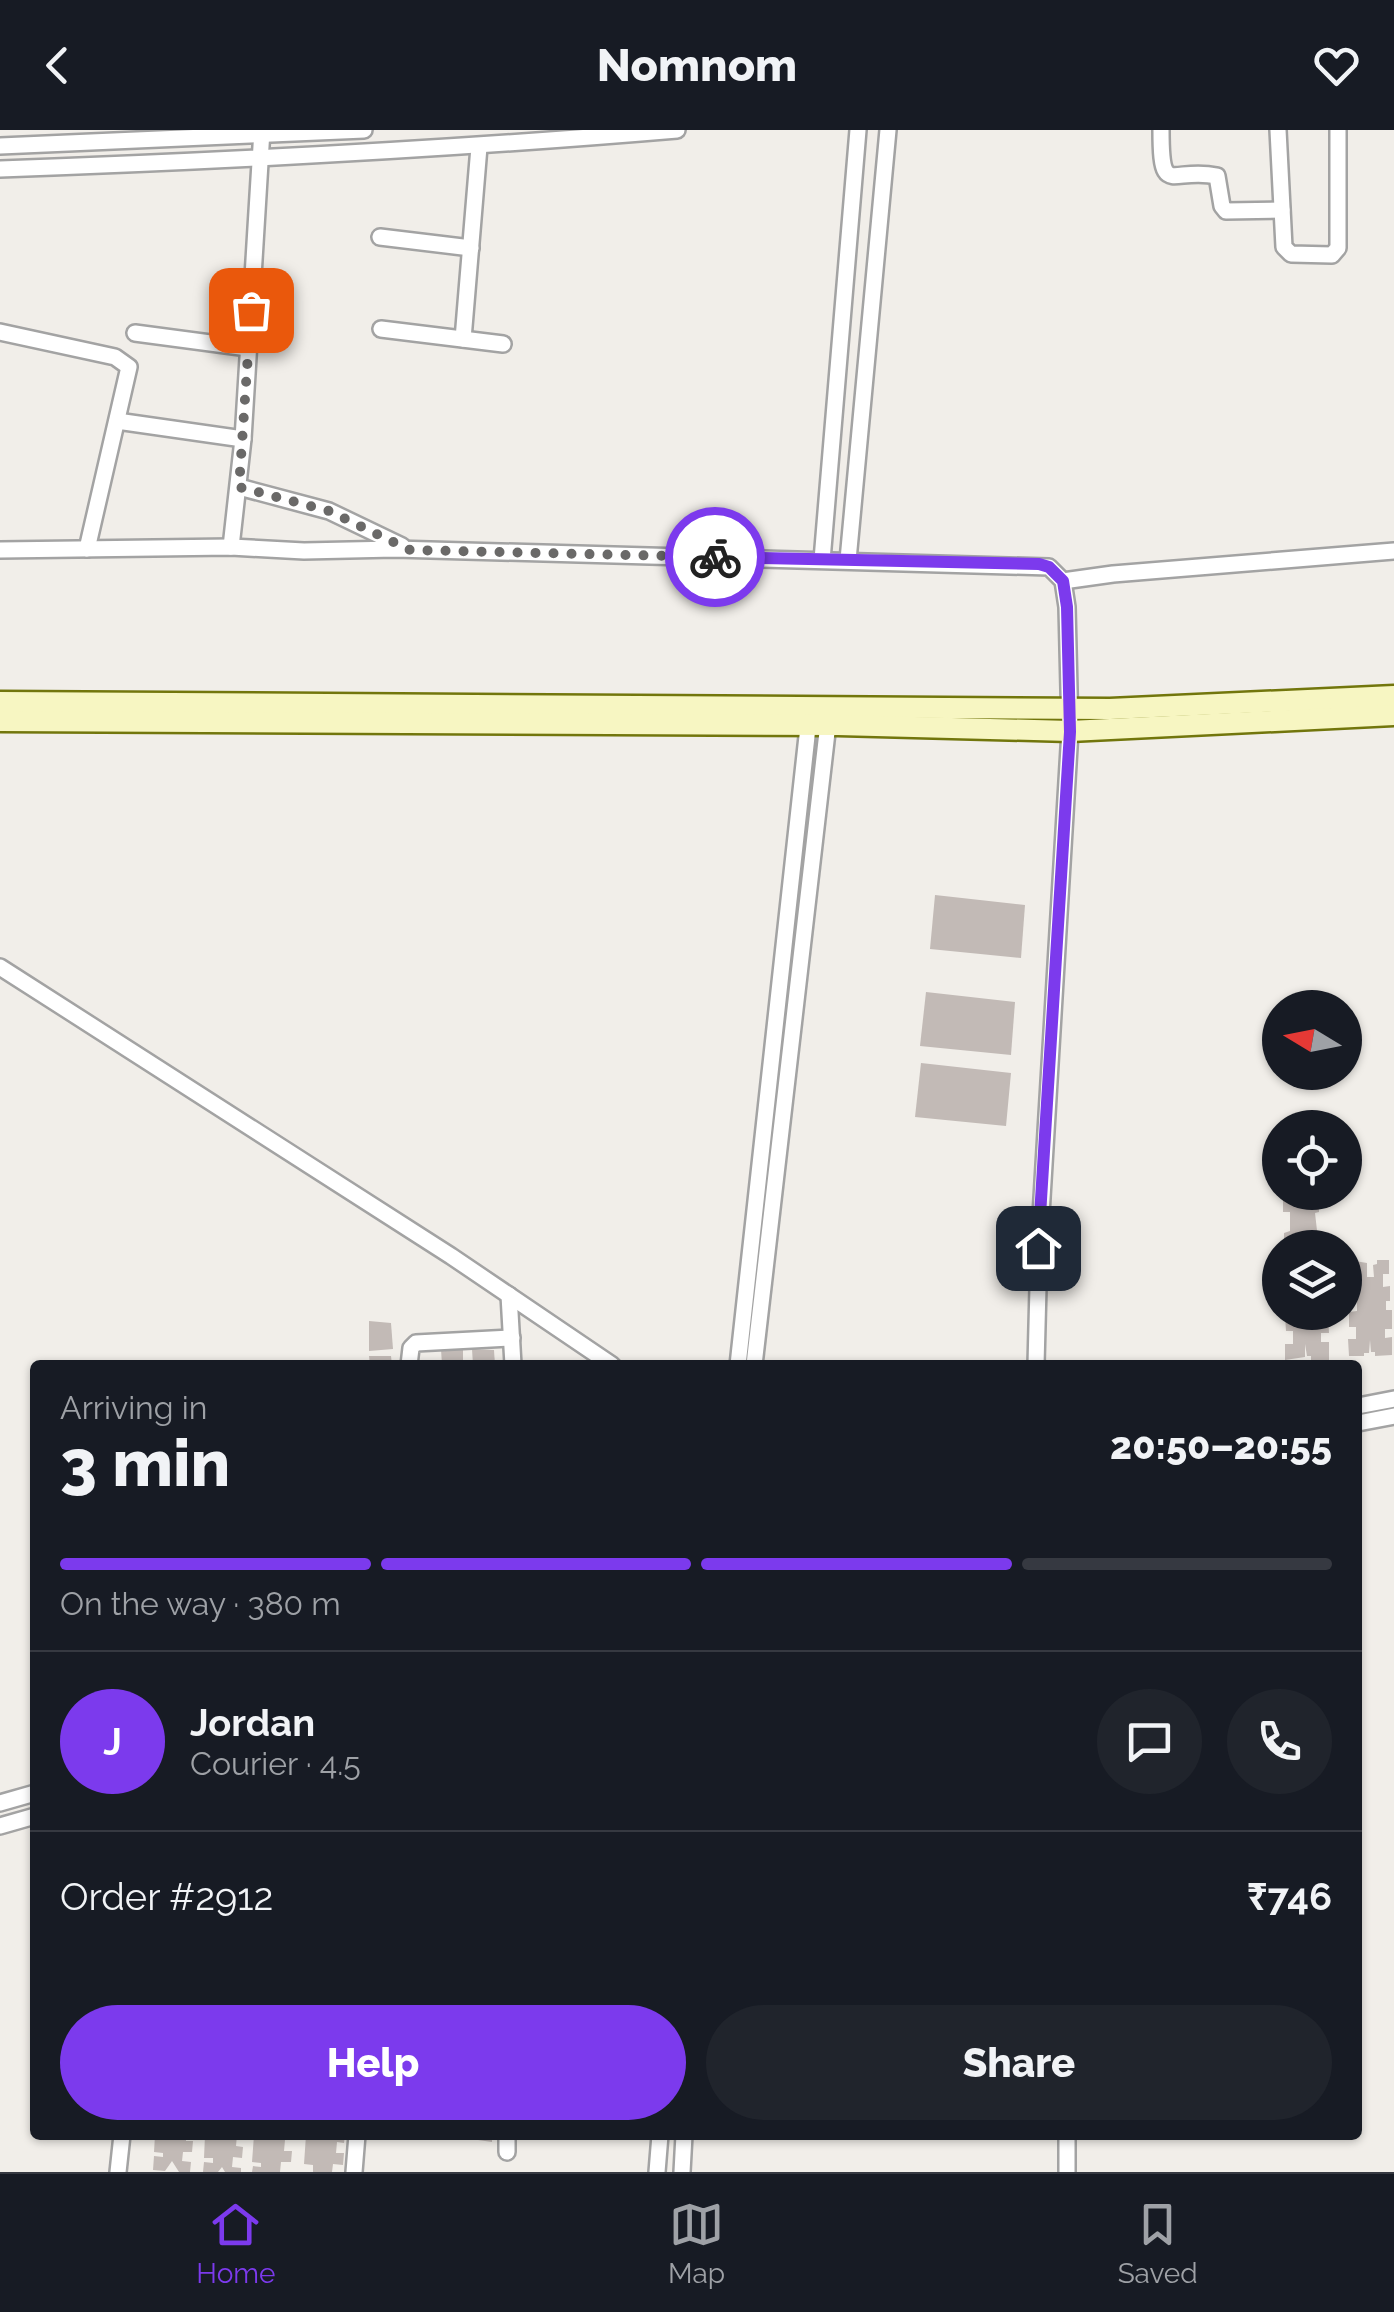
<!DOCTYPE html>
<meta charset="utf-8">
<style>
body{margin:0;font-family:Raleway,sans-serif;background:#20242c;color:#f1f3f6;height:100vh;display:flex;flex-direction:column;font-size:38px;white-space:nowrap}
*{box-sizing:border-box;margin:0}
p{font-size:32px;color:#9ea1a6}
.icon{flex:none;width:55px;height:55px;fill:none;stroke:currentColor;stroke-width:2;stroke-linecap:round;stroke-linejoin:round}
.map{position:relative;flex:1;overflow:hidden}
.sheet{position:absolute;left:30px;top:1230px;width:1332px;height:780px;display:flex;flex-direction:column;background:#171b24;border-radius:10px;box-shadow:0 2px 8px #0004}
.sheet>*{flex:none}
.needle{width:65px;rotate:280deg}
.controls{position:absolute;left:1262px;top:860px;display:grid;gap:20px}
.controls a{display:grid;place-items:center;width:100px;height:100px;border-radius:50%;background:#171b24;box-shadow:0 2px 8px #0004;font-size:50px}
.pin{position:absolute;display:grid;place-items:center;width:85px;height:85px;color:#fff;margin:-42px;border-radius:20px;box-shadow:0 5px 15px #0006}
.courier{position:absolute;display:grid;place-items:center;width:100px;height:100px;margin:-50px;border:8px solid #7c3aed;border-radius:50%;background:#fff;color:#222;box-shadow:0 2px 12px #0007}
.summary em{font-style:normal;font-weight:800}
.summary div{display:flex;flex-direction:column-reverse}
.summary{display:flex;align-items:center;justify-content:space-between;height:170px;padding:0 30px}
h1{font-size:65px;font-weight:800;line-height:75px}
.bar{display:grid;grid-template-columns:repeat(4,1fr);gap:15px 10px;align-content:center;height:120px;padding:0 30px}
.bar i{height:12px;border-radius:8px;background:#363941}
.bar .selected{background:#7c3aed}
.bar p{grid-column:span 4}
.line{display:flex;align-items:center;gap:25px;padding:0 30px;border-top:2px solid #363941}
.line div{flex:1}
.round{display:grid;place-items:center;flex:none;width:105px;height:105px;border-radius:52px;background:#20242c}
.primary-button{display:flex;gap:20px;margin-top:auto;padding:20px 30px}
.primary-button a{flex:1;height:115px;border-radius:60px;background:#7c3aed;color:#fff;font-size:40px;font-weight:800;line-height:115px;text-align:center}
.primary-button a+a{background:#20242c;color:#f1f3f6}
header{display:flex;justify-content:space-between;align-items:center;height:130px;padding:0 30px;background:#171b24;font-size:45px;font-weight:800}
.tabs{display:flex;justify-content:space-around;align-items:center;height:140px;border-top:2px solid #363941;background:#171b24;font-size:28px;color:#9ea1a6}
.tabs a{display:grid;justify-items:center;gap:5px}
.tabs .selected{color:#7c3aed}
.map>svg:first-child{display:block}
</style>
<header><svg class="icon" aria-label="back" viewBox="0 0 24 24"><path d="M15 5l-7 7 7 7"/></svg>Nomnom<svg class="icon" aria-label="heart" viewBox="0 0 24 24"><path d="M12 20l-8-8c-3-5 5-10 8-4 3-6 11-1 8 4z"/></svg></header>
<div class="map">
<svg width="1394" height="2042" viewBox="0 0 1394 2042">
<rect width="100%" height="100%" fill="#f1eee9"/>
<!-- building -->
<g fill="#c2bab6">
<polygon points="935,765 1025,775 1021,828 930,819"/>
<polygon points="926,862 1015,872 1011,925 920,916"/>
<polygon points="921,933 1011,943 1006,996 915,987"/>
<polygon points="1283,1065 1319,1065 1319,1082 1315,1083 1319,1118 1306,1118 1306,1114 1284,1118 1284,1103 1290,1101 1290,1082 1283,1082"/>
<polygon points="1349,1130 1367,1133 1367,1147 1374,1147 1373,1135 1377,1134 1377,1130 1389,1130 1389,1144 1383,1144 1383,1157 1390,1156 1390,1171 1386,1171 1386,1180 1392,1180 1392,1199 1385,1199 1385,1208 1392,1207 1392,1225 1375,1226 1375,1222 1371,1222 1370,1210 1369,1223 1364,1223 1364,1226 1349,1226 1348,1209 1356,1209 1356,1197 1349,1197 1349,1182 1357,1181 1357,1171 1349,1171 1349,1155 1355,1155 1355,1144 1349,1144"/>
<polygon points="1294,1182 1328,1184 1329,1203 1321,1203 1321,1212 1329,1212 1329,1230 1311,1230 1311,1226 1307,1226 1305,1214 1305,1227 1285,1230 1285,1214 1293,1214 1293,1201 1286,1201 1285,1186 1294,1186"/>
<polygon points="369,1191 391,1193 393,1219 369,1221"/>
<polygon points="441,1219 463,1220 463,1235 442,1235"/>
<polygon points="472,1219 494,1220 495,1235 473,1235"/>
<polygon points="369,1226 391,1226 392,1235 370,1235"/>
<polygon points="155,2005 186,2005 186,2011 193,2011 192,2022 183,2022 182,2031 191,2032 190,2042 179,2042 172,2031 165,2041 153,2040 154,2026 163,2027 163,2023 154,2022"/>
<polygon points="205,2005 237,2005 236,2016 243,2017 242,2028 233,2027 232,2037 241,2038 241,2042 225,2042 222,2037 218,2042 203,2042 204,2032 213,2033 213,2028 204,2028"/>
<polygon points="254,2005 293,2005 292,2010 285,2010 284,2021 292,2021 291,2032 281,2032 280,2042 252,2042 253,2036 261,2037 261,2033 252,2032"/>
<polygon points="306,2005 345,2005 344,2013 337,2012 336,2023 344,2023 343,2035 333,2034 332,2042 313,2042 313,2035 304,2034"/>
<polygon points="457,2005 492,2005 492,2012 457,2007"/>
</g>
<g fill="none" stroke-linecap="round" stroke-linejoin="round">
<defs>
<g id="street">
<path d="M1161,0C1161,70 1171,36 1217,46L1222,76L1226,81L1282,80"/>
<polyline points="1278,0 1284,117 1291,124 1332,125 1338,118 1338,0"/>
<polyline points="0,16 364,0"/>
<path d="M0,39C226,31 452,19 677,0"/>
<polyline points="380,107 471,118"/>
<polyline points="381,199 503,214"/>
<polyline points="0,202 115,227 129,237 87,419"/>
<polyline points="135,203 248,218"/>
<polyline points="463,209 479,17"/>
<polyline points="117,291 243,309"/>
<polyline points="239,357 329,381 402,416"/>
<polyline points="231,417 243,309 262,0"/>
<polyline points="0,420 231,417 304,421 395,419 1049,437 1063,451 1067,477 1070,601 1039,1118 1036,1235"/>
<polyline points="822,430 858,0"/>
<polyline points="848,430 888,0"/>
<polyline points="1063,451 1113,444 1394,421"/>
<polyline points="0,837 451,1126 612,1235"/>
<polyline points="509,1165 513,1235"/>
<polyline points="409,1235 411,1218 416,1213 512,1208"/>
<polyline points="738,1235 809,588"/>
<polyline points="754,1235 829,585"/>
<polyline points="1358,1276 1394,1269"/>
<polyline points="1358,1293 1394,1286"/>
<polyline points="0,1673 35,1663"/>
<polyline points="0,1696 35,1686"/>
<polyline points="1067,2005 1067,2042"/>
<polyline points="507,2022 507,2005"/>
<polyline points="118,2042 122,2005"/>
<polyline points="354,2042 357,2005"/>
<polyline points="657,2042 660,2005"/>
<polyline points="682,2042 684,2005"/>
</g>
<g id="secondary">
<polyline points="0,572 1110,579 1394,566"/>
<polyline points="0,591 838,595 1070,601 1394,585"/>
</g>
</defs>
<!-- street casing -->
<use href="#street" stroke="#a3a3a3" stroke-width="20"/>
<!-- secondary casing -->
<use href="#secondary" stroke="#72760c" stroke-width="25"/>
<!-- street -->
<use href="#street" stroke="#fff" stroke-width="15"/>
<!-- secondary -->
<use href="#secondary" stroke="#f7f6c2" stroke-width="20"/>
</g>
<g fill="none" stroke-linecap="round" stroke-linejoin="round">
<!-- done -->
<polyline stroke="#6a6968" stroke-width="10" stroke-dasharray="0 18" points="251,180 239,357 329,381 410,420 715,427"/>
<!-- route -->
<polyline stroke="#7c3aed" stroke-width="12" points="715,427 1039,434 1049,437 1063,451 1067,477 1070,602 1038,1118"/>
</g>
</svg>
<div class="controls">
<a><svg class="needle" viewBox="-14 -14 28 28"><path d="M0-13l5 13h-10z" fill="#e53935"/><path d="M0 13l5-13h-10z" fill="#9ea1a6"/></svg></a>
<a><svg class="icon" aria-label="locate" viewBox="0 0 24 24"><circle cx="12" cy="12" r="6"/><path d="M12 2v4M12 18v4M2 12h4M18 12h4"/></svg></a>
<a><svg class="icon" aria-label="layers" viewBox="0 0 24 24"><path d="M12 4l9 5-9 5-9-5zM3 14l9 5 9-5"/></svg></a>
</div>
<div class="pin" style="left:251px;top:180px;background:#ea580c"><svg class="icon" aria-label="bag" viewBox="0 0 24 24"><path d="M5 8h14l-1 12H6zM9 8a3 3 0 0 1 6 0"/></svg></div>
<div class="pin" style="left:1038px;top:1118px;background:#1f2937"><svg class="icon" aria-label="home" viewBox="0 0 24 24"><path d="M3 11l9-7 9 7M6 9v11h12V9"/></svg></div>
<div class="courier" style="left:715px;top:427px"><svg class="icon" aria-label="bike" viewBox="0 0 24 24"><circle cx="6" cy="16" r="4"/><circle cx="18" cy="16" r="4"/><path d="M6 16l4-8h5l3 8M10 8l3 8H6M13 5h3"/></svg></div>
<section class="sheet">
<div class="summary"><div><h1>3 min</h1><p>Arriving in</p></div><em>20:50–20:55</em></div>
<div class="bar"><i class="selected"></i><i class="selected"></i><i class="selected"></i><i></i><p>On the way · 380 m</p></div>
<div class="line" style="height:180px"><b class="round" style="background:#7c3aed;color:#fff">J</b><div><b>Jordan</b><p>Courier · 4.5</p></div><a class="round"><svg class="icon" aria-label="chat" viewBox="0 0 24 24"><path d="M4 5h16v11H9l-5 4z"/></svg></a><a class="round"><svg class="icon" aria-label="phone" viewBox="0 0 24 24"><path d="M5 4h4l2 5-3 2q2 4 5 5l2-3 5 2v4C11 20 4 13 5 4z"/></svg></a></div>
<div class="line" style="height:130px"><div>Order #2912</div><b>₹746</b></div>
<div class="primary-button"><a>Help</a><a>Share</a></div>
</section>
</div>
<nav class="tabs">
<a class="selected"><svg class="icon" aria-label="home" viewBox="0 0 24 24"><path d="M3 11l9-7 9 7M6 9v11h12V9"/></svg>Home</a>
<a><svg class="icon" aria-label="map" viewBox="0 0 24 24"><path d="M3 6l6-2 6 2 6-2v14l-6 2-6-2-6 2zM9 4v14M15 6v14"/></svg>Map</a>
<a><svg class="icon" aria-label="saved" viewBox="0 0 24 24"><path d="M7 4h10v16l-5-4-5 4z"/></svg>Saved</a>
</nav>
